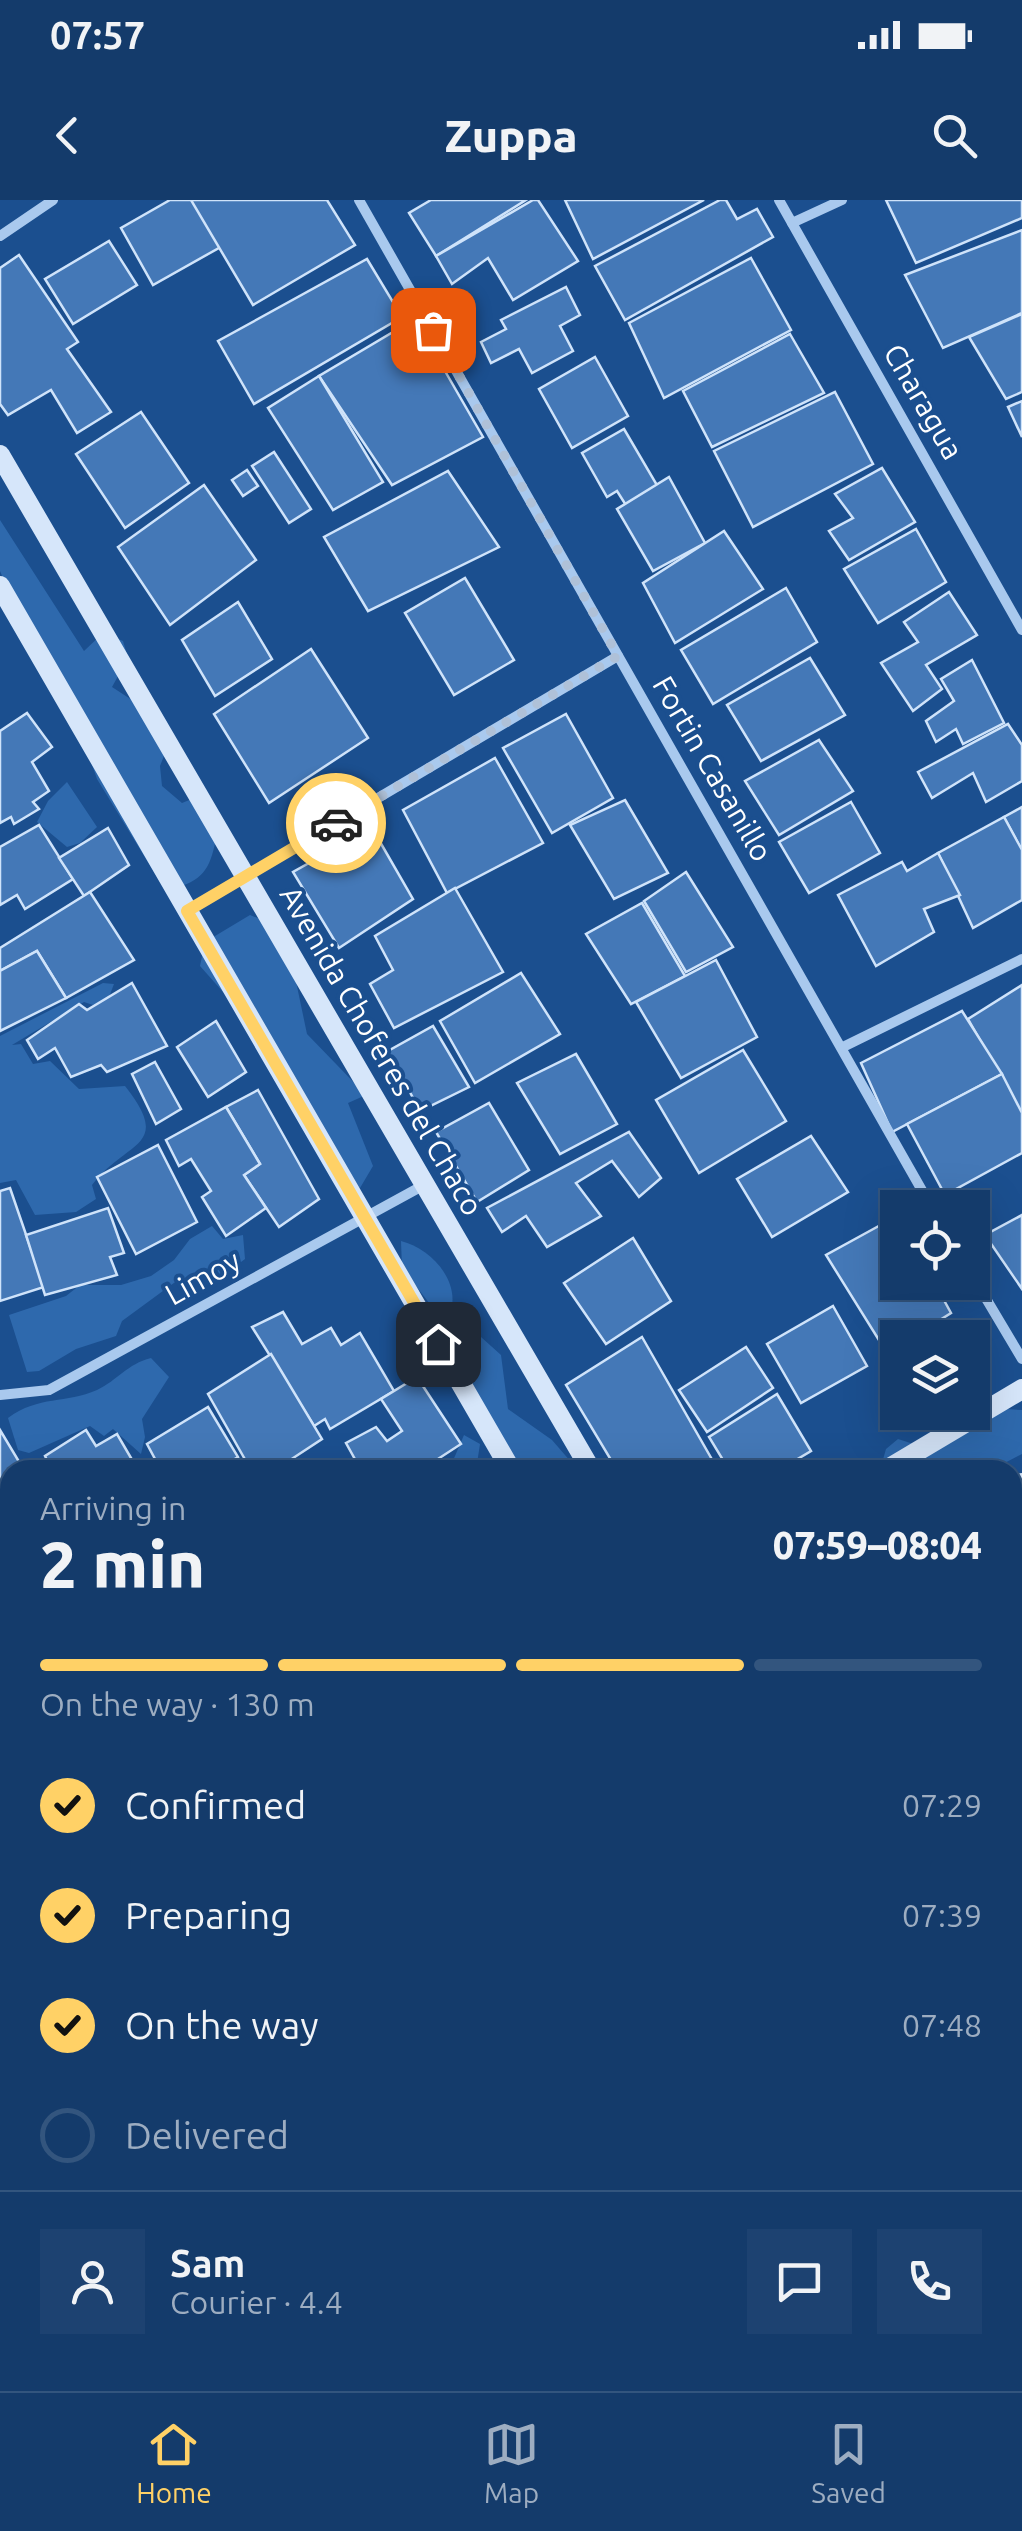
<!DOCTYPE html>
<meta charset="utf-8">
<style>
body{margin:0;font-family:Ubuntu,sans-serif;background:#1d4271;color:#f1f3f6;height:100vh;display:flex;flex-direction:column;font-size:38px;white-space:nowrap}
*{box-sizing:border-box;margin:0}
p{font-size:32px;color:#9dadc1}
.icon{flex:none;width:55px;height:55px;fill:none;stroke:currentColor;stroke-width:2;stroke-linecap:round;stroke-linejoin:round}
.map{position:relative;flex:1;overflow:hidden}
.side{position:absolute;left:0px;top:1260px;width:1022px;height:932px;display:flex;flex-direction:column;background:#143b6b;border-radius:30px 30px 0 0;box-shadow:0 10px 40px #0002,0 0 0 2px #33557e}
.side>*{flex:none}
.tools{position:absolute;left:880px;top:990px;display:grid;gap:20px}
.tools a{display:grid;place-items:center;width:110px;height:110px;border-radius:0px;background:#143b6b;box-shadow:0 10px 40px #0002,0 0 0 2px #33557e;font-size:50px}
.pin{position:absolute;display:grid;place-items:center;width:85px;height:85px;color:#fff;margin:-42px;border-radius:20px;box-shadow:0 5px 15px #0006}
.courier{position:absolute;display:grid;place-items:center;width:100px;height:100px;margin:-50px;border:8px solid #ffd166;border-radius:50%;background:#fff;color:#222;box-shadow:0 2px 12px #0007}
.head em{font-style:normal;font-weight:800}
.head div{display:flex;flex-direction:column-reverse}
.head{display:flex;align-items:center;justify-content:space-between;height:170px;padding:0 40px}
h1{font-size:65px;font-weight:800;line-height:75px}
.bar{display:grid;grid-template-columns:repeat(4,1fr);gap:15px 10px;align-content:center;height:120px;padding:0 40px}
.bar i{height:12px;border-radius:8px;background:#33557e}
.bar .active{background:#ffd166}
.bar p{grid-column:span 4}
.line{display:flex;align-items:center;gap:25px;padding:0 40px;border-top:2px solid #33557e}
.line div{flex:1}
.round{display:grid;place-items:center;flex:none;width:105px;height:105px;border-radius:0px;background:#1d4271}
ol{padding:0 40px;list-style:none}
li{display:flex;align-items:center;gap:30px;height:110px}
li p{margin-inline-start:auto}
li .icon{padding:10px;border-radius:50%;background:#ffd166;color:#111;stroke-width:4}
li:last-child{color:#9dadc1}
li i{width:55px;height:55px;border:5px solid #33557e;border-radius:50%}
.status{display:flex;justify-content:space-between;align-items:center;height:70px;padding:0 50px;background:#143b6b;direction:ltr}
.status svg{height:28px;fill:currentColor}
header{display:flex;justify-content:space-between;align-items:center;height:130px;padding:0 40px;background:#143b6b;font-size:45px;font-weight:800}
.dock{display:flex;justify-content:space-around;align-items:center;height:140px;border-top:2px solid #33557e;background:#143b6b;font-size:28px;color:#9dadc1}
.dock a{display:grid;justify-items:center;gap:5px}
.dock .active{color:#ffd166}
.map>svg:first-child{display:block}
</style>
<div class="status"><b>07:57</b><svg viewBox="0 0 49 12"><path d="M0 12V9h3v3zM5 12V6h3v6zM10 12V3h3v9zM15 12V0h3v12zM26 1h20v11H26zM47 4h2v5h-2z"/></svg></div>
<header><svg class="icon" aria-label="back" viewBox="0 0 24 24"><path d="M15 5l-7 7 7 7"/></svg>Zuppa<svg class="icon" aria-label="search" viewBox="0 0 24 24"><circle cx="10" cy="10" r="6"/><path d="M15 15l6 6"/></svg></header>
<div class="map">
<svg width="1022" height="2191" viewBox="0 0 1022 2191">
<rect width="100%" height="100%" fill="#1b4f8f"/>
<!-- green -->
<g fill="#2e69ad">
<path d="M0,320L84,451L103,433L123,441L128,458L112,487L158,517L171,538L160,566L162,586L182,603L204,594L221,618C210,661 214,681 165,690L97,579L86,547L15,407L0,371Z"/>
<polygon points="67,582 97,627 80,643 67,647 37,622 48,601"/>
<polygon points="250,715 285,729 307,834 366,895 348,903 373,966 360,988 339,980 254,827 200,766 205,742"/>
<path d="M103,783L114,784L109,797L93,805L84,802L12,845L21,844L33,864L50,861L79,889L125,886C174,948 126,940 92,985L96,999L76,1012L35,1015L16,980L0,983V836Z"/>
<polygon points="212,1026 223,1039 243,1035 245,1059 205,1089 182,1077 122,1121 116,1136 76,1149 39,1171 27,1172 9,1115 66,1096 80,1085 121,1085 151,1076 174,1060 190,1039"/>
<path d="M401,1041C433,1049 463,1084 449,1117H440L402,1068Z"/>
<polygon points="481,1137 501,1155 508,1209 552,1240 578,1270 506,1270 454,1146"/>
<path d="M151,1158L169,1177L142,1219L145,1237L141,1254L113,1229L104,1236L90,1226L29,1253L18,1250L8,1218C39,1195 66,1204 97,1190C118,1180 127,1164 151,1158Z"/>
<polygon points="1005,1209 1022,1210 1022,1254 991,1270 887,1270 882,1263 886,1249 898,1239 923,1247"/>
<polygon points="464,1235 480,1244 476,1270 449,1270"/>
<polygon points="1022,1447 1022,1559 1012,1551 1013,1449"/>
<polygon points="1013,2147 1022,2155 1022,2191 985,2191 981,2183 1012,2182"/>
</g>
<!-- building -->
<g fill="#4478b7" stroke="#cfe3fa" stroke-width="2.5">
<polygon points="170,0 201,0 226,44 153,85 121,28"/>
<polygon points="191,0 327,0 355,45 253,105"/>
<polygon points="431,0 526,0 436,56 409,13"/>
<polygon points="533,0 538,0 578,61 513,100 488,58 452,84 436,56"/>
<polygon points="565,0 704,0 593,59"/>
<polygon points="720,0 726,0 737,19 757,9 773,37 625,120 595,66"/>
<polygon points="886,0 1022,0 1022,18 916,63"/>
<polygon points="1022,30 1022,113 943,148 905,75"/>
<polygon points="109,41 137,85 73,124 45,79"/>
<polygon points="19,55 78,142 67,149 111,212 77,233 51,190 8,215 0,204 0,68"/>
<polygon points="751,58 791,130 664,198 629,123"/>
<polygon points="367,59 402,117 254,204 218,141"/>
<polygon points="566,87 580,115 560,126 573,151 532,173 519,149 491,163 481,142 506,129 501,120"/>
<polygon points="1022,114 1022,192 1006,199 969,137"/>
<polygon points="415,119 483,237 392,285 319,176"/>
<polygon points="790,134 824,193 712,247 683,191"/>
<polygon points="595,157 628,216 572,248 539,189"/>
<polygon points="319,176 383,282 333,310 268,208"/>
<polygon points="835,192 873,264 753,327 714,251"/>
<polygon points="1022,201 1022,237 1008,207"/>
<polygon points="141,212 189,283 125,328 76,254"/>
<polygon points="624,229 661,292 629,310 617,291 607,297 582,253"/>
<polygon points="274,252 311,309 289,323 252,266"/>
<polygon points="882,268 915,322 849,360 829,331 853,318 835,294"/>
<polygon points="247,270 258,286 243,296 232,280"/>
<polygon points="448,271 499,347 368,411 324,337"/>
<polygon points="669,277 705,343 653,371 617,309"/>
<polygon points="204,285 256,360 170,425 118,347"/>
<polygon points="916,329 946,382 878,423 844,369"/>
<polygon points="724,331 763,389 675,443 643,383"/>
<polygon points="465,378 514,460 454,495 405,413"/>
<polygon points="786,388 817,442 713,504 681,450"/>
<polygon points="949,392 977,435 926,465 942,489 913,511 881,463 918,442 904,422"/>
<polygon points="238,402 272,459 215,496 182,440"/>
<polygon points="311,449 368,538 269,603 214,514"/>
<polygon points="810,458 845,515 761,561 727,505"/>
<polygon points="972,460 1004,523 963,544 956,529 936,542 926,521 954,501 941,479"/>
<polygon points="27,513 52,547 32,562 49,591 33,602 39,609 14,624 11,617 0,623 0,531"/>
<polygon points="566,514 613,598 552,633 503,548"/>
<polygon points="1008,524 1022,545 1022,581 986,602 973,573 932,598 918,572"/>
<polygon points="819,540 853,591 779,635 745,581"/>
<polygon points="495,558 543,643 447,693 403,610"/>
<polygon points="625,600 668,673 614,699 570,625"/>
<polygon points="851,602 880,653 809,693 779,642"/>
<polygon points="1022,607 1022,651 1004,617"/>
<polygon points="1004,617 1022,650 1022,700 973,728 938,653"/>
<polygon points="39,625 73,679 25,709 17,695 0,705 0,647"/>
<polygon points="108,628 129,665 84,696 59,658"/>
<polygon points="372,628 413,699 339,748 293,672"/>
<polygon points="938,653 960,695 924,709 934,732 876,766 838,695 902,662 907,671"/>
<polygon points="686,672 733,747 686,772 644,701"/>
<polygon points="455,688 503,772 394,828 370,784 393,770 375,736"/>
<polygon points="90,692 134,760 66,798 37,751 0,771 0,748"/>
<polygon points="642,703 685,776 631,804 586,734"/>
<polygon points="37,751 66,798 0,831 0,771"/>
<polygon points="716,760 757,837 681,878 636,802"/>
<polygon points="521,773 560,834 475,883 440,821"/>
<polygon points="132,783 167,846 107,872 101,865 71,877 55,848 38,859 27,840 79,804 87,810"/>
<polygon points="1022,785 1022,914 968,819"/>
<polygon points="962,811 1002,874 892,932 861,863"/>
<polygon points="216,821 246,872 208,897 177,847"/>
<polygon points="433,826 469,887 420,911 388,851"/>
<polygon points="743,850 786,921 699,973 656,900"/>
<polygon points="576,854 617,924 560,954 517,883"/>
<polygon points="155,862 181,909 156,924 132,874"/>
<polygon points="1002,874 1022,913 1022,953 945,995 907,924"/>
<polygon points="258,890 319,999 279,1027 244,975 260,964 226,907"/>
<polygon points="489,903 529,970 477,1002 436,932"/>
<polygon points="226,907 260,964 244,975 266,1008 226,1036 202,997 211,991 191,959 179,966 166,940"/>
<polygon points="629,932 661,978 639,997 612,961 576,983 601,1016 547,1047 526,1016 502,1032 487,1008"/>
<polygon points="811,936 848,992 772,1037 737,979"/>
<polygon points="158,945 197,1022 136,1054 97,977"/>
<polygon points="10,988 44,1087 0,1101 0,991"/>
<polygon points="108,1008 124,1053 110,1057 117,1075 45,1095 26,1035"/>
<polygon points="1022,1015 1022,1089 985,1035"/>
<polygon points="897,1016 898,1082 934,1082 951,1113 911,1138 898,1138 898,1146 887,1153 826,1055"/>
<polygon points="633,1038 671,1101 606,1144 564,1083"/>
<polygon points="833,1106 867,1166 801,1203 767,1144"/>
<polygon points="283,1112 302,1144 331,1128 341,1145 360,1133 394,1191 330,1229 325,1219 314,1226 252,1127"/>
<polygon points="958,1120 969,1138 928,1138"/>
<polygon points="642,1137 718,1270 617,1270 566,1185"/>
<polygon points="972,1143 985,1163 972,1171"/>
<polygon points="746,1147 773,1188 707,1232 679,1190"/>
<polygon points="271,1154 322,1239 284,1264 288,1270 251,1270 208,1194"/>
<polygon points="417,1177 461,1244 421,1270 361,1270 346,1243 376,1227 387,1241 402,1231 381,1199"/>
<polygon points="777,1194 811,1251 779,1270 729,1270 709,1237"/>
<polygon points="208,1207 238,1257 216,1270 203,1270 199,1262 186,1270 153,1270 149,1264 155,1259 147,1244"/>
<polygon points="0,1230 24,1270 10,1270 10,1372 0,1356"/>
<polygon points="86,1230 96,1246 117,1234 138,1270 149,1264 153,1270 52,1270 45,1256"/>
<polygon points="1022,1297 1022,1346 1012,1331 1012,1303"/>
<polygon points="1012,1331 1022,1346 1022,1396 1012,1401"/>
<polygon points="0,1356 10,1372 10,1421 0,1403"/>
<polygon points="0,1441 10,1457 10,1497 0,1503"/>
<polygon points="10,1504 10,1604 0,1587 0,1510"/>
<polygon points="9,1608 10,1700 0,1706 0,1613"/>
<polygon points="1022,1634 1022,1688 1012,1674 1012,1641"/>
<polygon points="1022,1823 1022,1881 1012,1888 1012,1829"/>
<polygon points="10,1933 10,2029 0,2011 0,1938"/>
<polygon points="1022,1946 1022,1982 1012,1966 1012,1952"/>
<polygon points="0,2037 10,2052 10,2061 0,2067"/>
<polygon points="399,2182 403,2188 399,2191 348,2191 341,2183"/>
<polygon points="585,2182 624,2182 610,2191 591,2191"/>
<polygon points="656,2182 693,2182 699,2191 661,2191"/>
</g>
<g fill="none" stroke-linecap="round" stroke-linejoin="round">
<!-- street -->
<g stroke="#a9c9ee" stroke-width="10">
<polyline points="359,0 932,1008"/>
<polyline points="779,0 1022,430"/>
<polyline points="792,23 842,0"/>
<polyline points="0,36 53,0"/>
<polyline points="187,711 618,456"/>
<polyline points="843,847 1022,759"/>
<polyline points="972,1075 1022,1159"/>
<polyline points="0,1195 49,1190 424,985"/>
<polyline points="1012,2045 1022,2061"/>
<polyline points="290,2182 295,2191"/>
</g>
<!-- secondary -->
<g stroke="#d6e6fa" stroke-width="20">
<polyline points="0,255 591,1270"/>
<polyline points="0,386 511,1270"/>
<polyline points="886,1270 1022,1189"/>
<polyline points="1012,1288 1022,1283"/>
<polyline points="0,1806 10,1800"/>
<polyline points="0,1892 10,1886"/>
</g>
</g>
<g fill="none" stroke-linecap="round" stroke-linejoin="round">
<!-- done -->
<polyline stroke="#afc1d8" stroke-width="10" stroke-dasharray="0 18" points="336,623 618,456 433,130"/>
<!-- route -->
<polyline stroke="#ffd166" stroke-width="12" points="336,623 187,711 438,1144"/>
</g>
<g text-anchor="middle" stroke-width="8" stroke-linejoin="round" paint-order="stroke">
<!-- street labels -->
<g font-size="30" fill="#fff" stroke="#1b4f8f">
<text transform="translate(923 202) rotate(60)" y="10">Charagua</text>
<text transform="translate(712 569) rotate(60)" y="10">Fortin Casanillo</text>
<text transform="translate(381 851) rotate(60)" y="10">Avenida Choferes del Chaco</text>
<text transform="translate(203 1078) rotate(-29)" y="10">Limoy</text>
</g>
</g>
</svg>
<div class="tools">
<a><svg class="icon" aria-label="locate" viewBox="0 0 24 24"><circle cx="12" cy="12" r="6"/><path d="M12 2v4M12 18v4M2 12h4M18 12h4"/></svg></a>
<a><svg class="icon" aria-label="layers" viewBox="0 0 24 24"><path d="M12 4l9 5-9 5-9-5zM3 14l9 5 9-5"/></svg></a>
</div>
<div class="pin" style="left:433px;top:130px;background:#ea580c"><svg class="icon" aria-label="bag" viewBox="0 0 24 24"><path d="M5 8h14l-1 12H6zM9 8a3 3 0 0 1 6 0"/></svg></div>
<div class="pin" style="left:438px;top:1144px;background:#1f2937"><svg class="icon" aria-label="home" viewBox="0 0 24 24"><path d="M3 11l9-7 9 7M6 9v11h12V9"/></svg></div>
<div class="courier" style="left:336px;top:623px"><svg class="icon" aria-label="car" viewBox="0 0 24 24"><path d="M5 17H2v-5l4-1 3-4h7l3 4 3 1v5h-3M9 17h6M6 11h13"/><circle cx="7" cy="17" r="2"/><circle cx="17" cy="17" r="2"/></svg></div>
<section class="side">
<div class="head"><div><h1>2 min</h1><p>Arriving in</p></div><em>07:59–08:04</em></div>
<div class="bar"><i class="active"></i><i class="active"></i><i class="active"></i><i></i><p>On the way · 130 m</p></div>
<ol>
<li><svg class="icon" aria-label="check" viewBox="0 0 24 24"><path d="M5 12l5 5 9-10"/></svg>Confirmed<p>07:29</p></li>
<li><svg class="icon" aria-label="check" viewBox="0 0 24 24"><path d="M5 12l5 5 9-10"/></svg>Preparing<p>07:39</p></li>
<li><svg class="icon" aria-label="check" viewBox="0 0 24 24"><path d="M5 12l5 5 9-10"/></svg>On the way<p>07:48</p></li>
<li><i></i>Delivered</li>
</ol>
<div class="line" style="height:180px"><a class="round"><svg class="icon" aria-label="person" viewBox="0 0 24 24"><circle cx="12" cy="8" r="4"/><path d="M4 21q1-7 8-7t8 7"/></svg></a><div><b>Sam</b><p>Courier · 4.4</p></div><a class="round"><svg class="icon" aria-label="chat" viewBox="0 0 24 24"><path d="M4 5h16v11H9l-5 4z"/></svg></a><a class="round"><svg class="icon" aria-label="phone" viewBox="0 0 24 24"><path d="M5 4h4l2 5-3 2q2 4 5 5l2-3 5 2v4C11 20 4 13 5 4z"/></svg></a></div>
</section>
</div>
<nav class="dock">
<a class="active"><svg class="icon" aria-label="home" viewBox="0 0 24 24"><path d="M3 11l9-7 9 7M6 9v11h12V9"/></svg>Home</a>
<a><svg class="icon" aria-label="map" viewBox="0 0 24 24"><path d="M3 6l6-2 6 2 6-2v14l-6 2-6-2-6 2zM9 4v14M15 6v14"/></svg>Map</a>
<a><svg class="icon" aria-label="saved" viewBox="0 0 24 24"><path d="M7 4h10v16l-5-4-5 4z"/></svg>Saved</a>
</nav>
